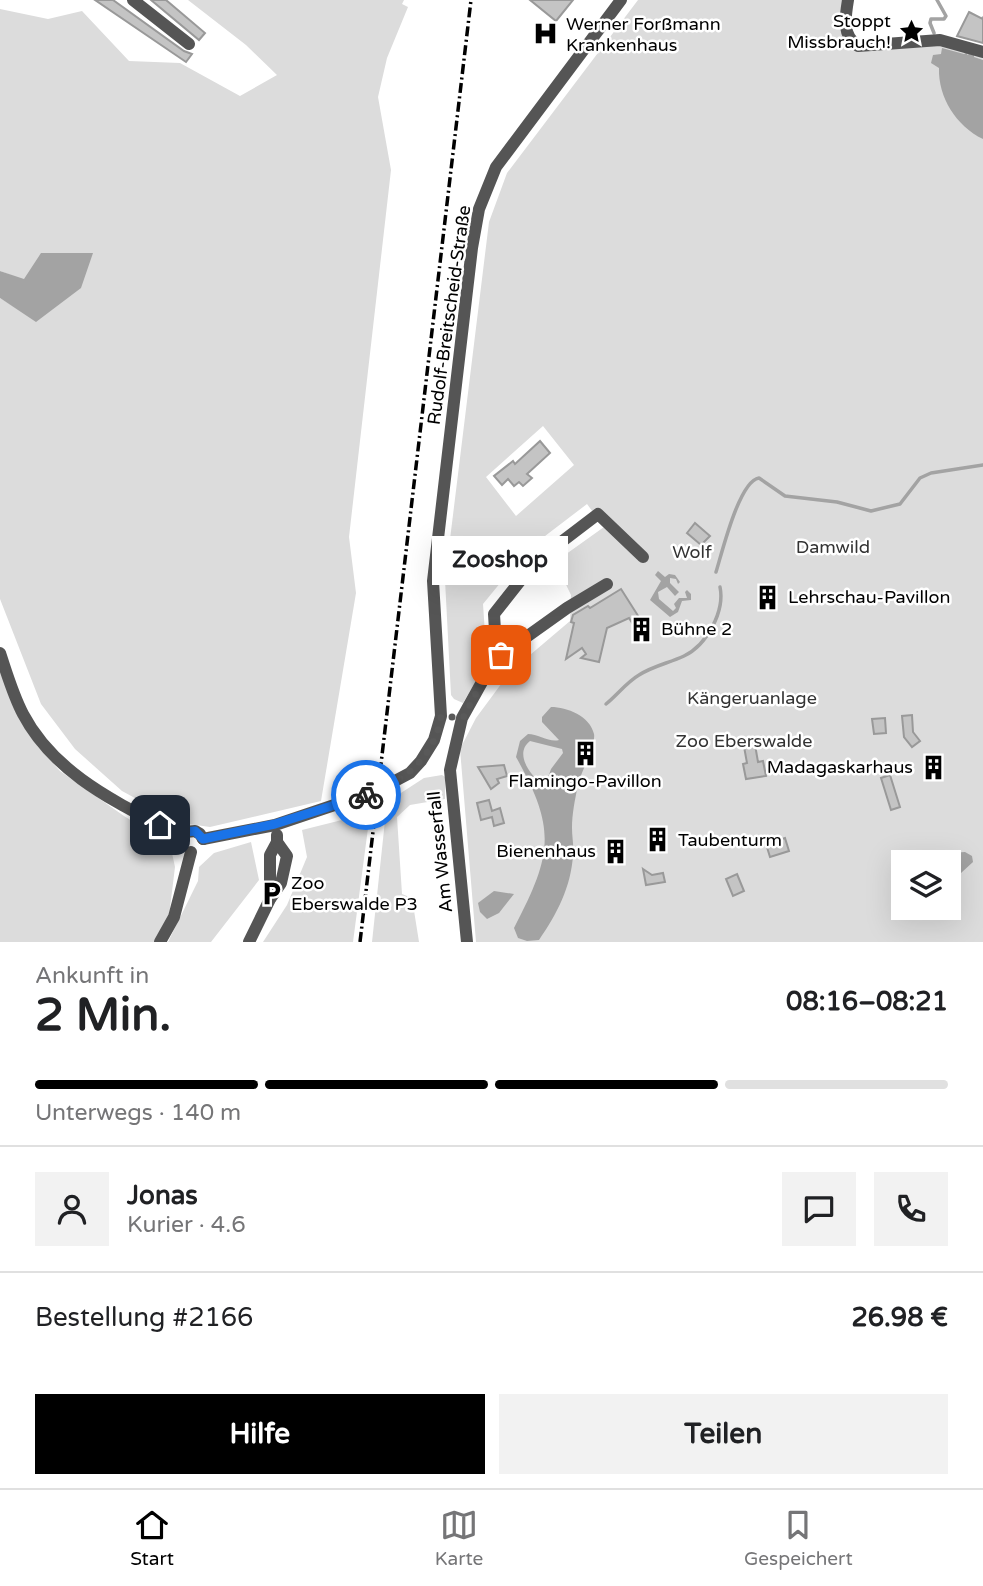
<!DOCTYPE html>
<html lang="de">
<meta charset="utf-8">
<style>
body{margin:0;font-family:"Varela Round",sans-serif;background:#f2f2f2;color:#202124;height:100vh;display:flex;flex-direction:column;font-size:26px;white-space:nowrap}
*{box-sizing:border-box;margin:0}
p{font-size:23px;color:#757577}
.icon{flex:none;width:38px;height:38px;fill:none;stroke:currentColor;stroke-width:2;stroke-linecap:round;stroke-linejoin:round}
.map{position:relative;height:942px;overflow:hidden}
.drawer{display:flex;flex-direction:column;background:#fff;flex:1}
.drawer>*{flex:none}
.controls{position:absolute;left:891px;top:850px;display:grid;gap:14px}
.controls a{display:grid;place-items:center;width:70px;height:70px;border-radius:0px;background:#fff;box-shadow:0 7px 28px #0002;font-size:35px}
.pin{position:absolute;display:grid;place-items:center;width:60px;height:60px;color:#fff;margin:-30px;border-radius:14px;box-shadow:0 4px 10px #0006}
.courier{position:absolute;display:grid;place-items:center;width:70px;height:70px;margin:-35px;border:5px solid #1a73e8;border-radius:50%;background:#fff;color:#222;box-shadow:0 2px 9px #0007}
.bubble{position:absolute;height:49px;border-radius:0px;background:#fff;box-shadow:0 7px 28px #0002;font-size:23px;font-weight:700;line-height:49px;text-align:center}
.headline em{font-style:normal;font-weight:700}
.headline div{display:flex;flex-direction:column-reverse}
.headline{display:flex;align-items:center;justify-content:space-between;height:119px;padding:0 35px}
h1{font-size:46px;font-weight:700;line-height:52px}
.bar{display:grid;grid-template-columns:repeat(4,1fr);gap:10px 7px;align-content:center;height:84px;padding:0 35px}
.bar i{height:9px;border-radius:5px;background:#e0e0e0}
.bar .active{background:#000}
.bar p{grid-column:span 4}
.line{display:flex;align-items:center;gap:18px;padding:0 35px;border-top:2px solid #e0e0e0}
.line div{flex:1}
.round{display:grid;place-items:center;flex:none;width:74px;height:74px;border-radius:0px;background:#f2f2f2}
.action{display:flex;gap:14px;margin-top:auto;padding:14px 35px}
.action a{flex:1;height:80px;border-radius:0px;background:#000;color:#fff;font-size:28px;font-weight:700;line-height:80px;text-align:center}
.action a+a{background:#f2f2f2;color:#202124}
.tab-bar{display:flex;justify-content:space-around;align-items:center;height:98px;border-top:2px solid #e0e0e0;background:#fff;font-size:19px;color:#757577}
.tab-bar a{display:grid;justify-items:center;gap:4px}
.tab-bar .active{color:#000}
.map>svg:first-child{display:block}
</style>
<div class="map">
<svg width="983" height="942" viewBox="0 0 983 942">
<rect width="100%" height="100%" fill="#fff"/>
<!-- green -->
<g fill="#dcdcdc" fill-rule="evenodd">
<polygon points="188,0 404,0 402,4 408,7 387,58 378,97 391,170 349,537 356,593 321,801 210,827 181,823 122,791 75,749 41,704 0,599 0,298 37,321 24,280 0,271 0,9 48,19 82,11 129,61 180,63 240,96 277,75 246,45"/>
<path d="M638,0H846L848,44H944L983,55V942H476L460,749L476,718L510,672L570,621L571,595L555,562L604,527L587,504L528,549L483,604L486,648L490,657L463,703L454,699L451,695L445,580L489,222L507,173ZM543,426L574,465L516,516L486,477ZM903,863H948V908H903Z"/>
<polygon points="0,662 15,705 38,747 60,771 124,816 166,842 172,853 175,867 169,916 154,942 0,942"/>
<polygon points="442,775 445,777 445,799 410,805 397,817 402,894 412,898 419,942 372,942 387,802 424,778"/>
<polygon points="370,813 353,942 263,942 287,905 307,857 302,830"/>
<polygon points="251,842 259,880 211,942 168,942 198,881 199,867 214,853"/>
</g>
<!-- water -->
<g fill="#a3a3a3" fill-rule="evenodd">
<path d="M942,48L964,54L968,52L967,55L971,53L974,55V57L983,60V139C956,126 938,97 939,68L931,63L933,55L941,54Z"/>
<polygon points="41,253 93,253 81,288 36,322 0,298 0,271 24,279"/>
<polygon points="658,571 665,577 669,574 675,575 680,582 678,584 676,579 670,578 670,583 679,592 675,596 667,587 658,592 659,599 673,611 676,608 674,604 679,598 687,598 685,592 687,590 691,594 691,600 682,601 678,612 670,617 650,600 661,581 655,575"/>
<path d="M551,707C567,707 590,716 594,734C596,744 581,772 578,785C575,799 572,814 572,828C572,837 574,846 573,855C571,887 557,914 539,940L527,941L518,938L514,928C552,855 557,830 516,757L520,741L528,734C538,734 550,743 559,740L542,722V717ZM530,741L562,749L563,753L551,769L545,786C532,778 513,754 530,741Z"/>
<path d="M965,852L972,856L973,862L961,873L949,876L948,863H942C947,853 955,853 965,852Z"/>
<polygon points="494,891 514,894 499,913 487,919 480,912 478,903"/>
</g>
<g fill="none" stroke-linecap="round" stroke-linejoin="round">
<!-- stream -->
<g stroke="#a3a3a3" stroke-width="3.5">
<polyline points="983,19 983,18"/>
<polyline points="934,33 930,23 931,19 944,19 946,16 937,0"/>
<path d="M716,572C722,553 739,481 759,478L785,496L837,502L871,511L900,504L920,478L931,473L983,465"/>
<path d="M606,704C617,695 627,682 639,675C653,666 669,663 684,656C707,645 725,611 720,587"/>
</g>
</g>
<!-- building -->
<g fill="#c4c4c4" stroke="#999" stroke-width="2">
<polygon points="95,0 113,0 184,51 192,54 186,62"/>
<polygon points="151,0 166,0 205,33 199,40"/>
<polygon points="530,0 573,0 556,21"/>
<polygon points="969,12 983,19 983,43 957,36"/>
<polygon points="540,441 550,453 527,474 532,478 523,486 519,482 514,486 508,479 502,485 494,476 513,461 515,464"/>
<polygon points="695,523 710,536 701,545 687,533"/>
<polygon points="621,589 649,633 641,637 629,618 607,628 599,662 581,658 586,654 582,648 566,659 574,623 571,622 573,615 588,606 590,608"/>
<polygon points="766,589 773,591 776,599 770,606 762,603 760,595"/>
<polygon points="912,715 913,732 920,741 912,747 904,737 902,716"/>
<polygon points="885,718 886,733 874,734 872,719"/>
<polygon points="754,739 758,762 763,761 766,776 746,779 743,764 747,763 743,741"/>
<polygon points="504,765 507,776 497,779 499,783 491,789 478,767"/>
<polygon points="890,775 900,807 891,810 881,778"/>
<polygon points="489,800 492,811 500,808 504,823 494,826 492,817 481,820 477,803"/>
<polygon points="785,838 789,851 770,857 766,844"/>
<polygon points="643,869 652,875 663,873 665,882 646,885"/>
<polygon points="737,874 744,891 733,896 726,879"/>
</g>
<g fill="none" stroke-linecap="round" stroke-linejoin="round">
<!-- minor -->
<g stroke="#555" stroke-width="12">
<polyline points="133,0 189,44"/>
<path d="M848,0C845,18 842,36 858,46L940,40L983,52"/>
<path d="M0,653C7,674 13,695 23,714C56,777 123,805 182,837"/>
<polyline points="501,655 496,647 494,614 535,562 598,514 643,557"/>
<polyline points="182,837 186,832 195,831 200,834 203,839"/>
<polyline points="203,839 275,825 376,791 410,773 421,761 434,740 441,716 433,581 472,248 479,209 496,167 621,0"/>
<polyline points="270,899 270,855 277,842 277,835"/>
<polyline points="160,942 174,917 191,852"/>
<polyline points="249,942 270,899 281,883 287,856 277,842"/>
<polyline points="467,942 450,770 462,718 487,673 501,655 567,608 607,584"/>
</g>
<!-- rail -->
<polyline stroke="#000" stroke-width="3.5" stroke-dasharray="10 3.5 2 3.5" stroke-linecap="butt" points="360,942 471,0"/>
</g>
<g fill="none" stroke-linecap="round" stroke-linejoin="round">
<!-- done -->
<path stroke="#595959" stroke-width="7" stroke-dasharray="0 12.6" d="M366,795C403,782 435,758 441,716L463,718L487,673L501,655"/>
<!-- route -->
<polyline stroke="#1a73e8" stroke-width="9" points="160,825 183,837 186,832 195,831 203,839 275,824 366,795"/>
</g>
<!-- icons -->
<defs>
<symbol id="sight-bare" viewBox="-9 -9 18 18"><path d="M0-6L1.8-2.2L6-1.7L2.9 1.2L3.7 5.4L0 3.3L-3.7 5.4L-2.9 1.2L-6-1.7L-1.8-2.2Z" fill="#000" stroke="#fff" stroke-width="2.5" paint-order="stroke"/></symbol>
<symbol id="hospital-bare" viewBox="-9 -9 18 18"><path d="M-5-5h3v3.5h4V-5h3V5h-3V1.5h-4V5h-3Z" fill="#000" stroke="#fff" stroke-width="2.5" paint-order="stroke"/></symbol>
<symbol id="building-bare" viewBox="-9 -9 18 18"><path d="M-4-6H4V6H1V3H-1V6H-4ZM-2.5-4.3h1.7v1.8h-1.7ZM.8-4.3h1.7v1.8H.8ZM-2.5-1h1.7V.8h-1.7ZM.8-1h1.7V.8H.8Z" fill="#000" stroke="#fff" stroke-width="2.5" paint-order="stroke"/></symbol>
<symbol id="parking-bare" viewBox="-9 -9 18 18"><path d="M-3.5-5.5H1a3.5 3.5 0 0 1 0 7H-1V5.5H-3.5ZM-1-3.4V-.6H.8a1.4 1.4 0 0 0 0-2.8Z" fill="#000" stroke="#fff" stroke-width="2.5" paint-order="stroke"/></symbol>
</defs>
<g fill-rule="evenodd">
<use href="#sight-bare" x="894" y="14" width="35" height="35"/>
<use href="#hospital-bare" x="528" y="16" width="35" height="35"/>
<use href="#building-bare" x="750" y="580" width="35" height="35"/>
<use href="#building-bare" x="624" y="612" width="35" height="35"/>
<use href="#building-bare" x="568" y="736" width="35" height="35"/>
<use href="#building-bare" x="916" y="750" width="35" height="35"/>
<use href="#building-bare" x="640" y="822" width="35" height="35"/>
<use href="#building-bare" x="598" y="834" width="35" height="35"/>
<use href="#parking-bare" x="254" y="876" width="35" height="35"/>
</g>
<g text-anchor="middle" stroke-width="5" stroke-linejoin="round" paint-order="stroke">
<!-- poi labels -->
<g font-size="18" fill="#000" stroke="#fff" text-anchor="start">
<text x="891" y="27" text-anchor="end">Stoppt<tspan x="891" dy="21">Missbrauch!</tspan></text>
<text x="566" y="30">Werner Forßmann<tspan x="566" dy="21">Krankenhaus</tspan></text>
<text x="788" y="603">Lehrschau-Pavillon</text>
<text x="661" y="635">Bühne 2</text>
<text x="913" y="773" text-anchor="end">Madagaskarhaus</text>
<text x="585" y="787" text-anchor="middle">Flamingo-Pavillon</text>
<text x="678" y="846">Taubenturm</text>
<text x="596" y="857" text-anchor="end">Bienenhaus</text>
<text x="291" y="889">Zoo<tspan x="291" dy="21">Eberswalde P3</tspan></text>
</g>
<!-- street labels -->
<g font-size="18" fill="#000" stroke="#fff">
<text transform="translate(449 315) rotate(-82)" y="6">Rudolf-Breitscheid-Straße</text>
<text transform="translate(440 852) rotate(-96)" y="6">Am Wasserfall</text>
</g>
<!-- park labels -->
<g font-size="18" fill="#333" stroke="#fff">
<text x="833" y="553">Damwild</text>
<text x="692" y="558">Wolf</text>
<text x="752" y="704">Kängeruanlage</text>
<text x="744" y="747">Zoo Eberswalde</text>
</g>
</g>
</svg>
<div class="controls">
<a><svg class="icon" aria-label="layers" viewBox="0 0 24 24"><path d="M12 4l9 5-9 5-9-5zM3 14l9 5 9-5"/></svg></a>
</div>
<div class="pin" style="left:501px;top:655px;background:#ea580c"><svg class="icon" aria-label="bag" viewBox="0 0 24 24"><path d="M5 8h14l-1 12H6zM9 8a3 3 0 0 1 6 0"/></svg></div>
<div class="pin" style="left:160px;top:825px;background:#1f2937"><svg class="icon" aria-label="home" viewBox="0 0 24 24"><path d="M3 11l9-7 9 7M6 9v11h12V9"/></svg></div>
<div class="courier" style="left:366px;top:795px"><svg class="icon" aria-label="bike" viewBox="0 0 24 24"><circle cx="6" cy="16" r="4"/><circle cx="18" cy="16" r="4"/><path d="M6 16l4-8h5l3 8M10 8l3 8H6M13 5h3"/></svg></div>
<div class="bubble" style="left:432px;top:536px;width:136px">Zooshop</div>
</div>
<section class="drawer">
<div class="headline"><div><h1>2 Min.</h1><p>Ankunft in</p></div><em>08:16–08:21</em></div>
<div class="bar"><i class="active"></i><i class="active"></i><i class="active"></i><i></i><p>Unterwegs · 140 m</p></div>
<div class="line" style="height:126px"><a class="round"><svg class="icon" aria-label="person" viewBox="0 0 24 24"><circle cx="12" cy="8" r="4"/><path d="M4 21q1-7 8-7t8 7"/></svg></a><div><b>Jonas</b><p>Kurier · 4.6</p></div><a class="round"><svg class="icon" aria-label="chat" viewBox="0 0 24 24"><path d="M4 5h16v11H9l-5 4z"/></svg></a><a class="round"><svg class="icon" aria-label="phone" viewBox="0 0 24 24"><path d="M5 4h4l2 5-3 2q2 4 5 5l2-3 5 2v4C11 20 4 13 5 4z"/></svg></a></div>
<div class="line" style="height:91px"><div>Bestellung #2166</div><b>26.98 €</b></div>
<div class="action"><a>Hilfe</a><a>Teilen</a></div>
</section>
<nav class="tab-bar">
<a class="active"><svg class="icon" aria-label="home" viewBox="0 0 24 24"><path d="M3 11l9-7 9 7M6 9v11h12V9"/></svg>Start</a>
<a><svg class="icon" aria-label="map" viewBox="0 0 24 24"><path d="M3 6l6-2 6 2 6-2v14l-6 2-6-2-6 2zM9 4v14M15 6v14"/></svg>Karte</a>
<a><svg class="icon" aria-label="saved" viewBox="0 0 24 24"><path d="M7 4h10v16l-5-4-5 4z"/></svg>Gespeichert</a>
</nav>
